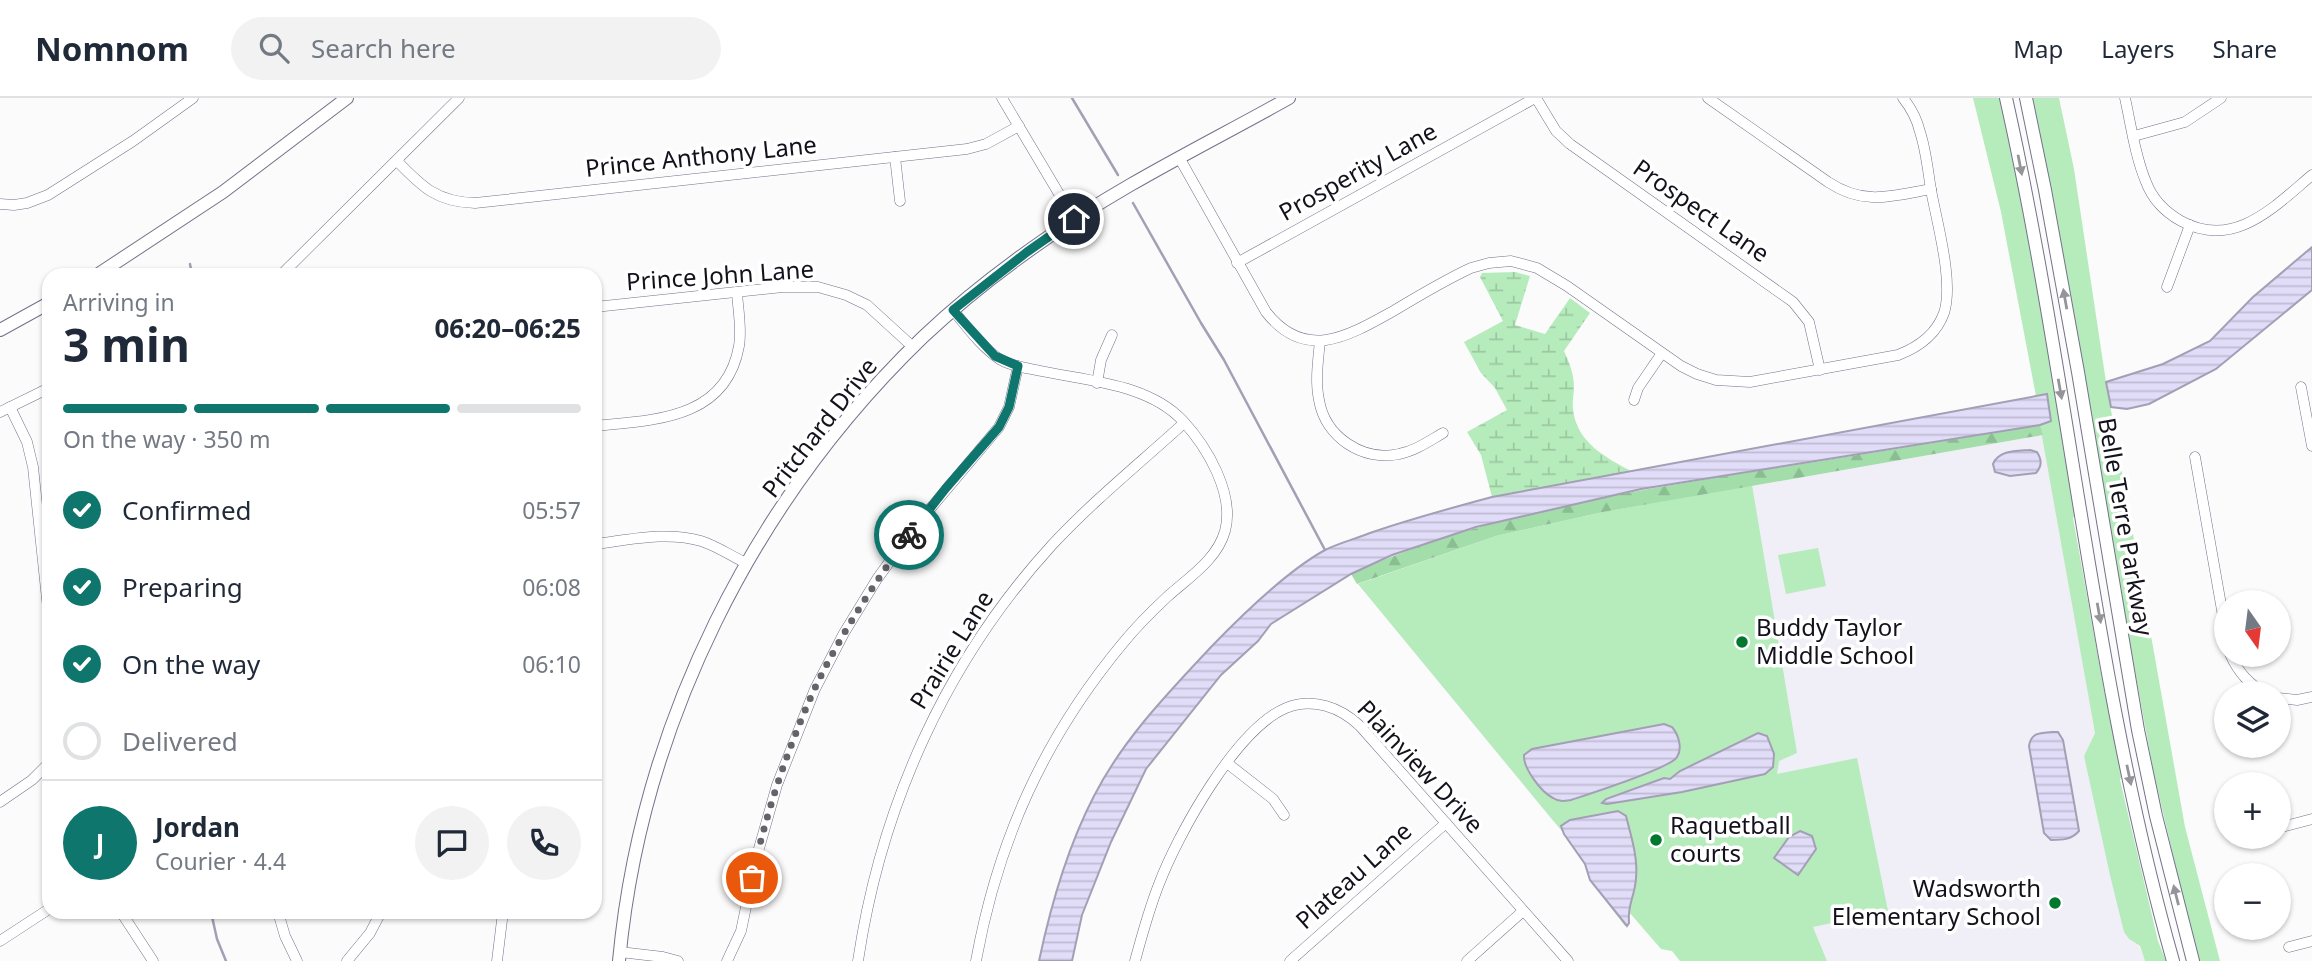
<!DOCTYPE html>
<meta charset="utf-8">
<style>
body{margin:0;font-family:"Noto Sans",sans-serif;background:#f2f2f3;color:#1f2937;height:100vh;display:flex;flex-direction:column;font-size:26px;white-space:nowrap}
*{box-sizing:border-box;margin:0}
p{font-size:23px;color:#747a83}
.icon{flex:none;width:38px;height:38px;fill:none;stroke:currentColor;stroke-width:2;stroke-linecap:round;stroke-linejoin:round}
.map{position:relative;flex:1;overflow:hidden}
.side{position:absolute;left:42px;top:170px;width:560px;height:651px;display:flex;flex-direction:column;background:#fff;border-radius:21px;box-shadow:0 2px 5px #0004}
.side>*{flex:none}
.needle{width:46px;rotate:166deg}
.controls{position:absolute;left:2214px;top:492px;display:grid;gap:14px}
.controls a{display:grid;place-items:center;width:77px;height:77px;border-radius:50%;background:#fff;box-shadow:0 2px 5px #0004;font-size:35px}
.pin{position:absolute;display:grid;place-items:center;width:60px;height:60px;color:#fff;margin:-30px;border:4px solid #fff;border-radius:50%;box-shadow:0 2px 7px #0007}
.courier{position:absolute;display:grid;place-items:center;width:70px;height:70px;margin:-35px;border:5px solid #0f766e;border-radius:50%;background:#fff;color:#222;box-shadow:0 2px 9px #0007}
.overview em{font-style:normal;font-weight:700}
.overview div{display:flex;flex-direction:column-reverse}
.overview{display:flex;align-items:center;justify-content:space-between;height:119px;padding:0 21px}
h1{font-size:46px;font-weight:700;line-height:52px}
.bar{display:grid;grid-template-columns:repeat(4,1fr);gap:10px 7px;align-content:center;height:84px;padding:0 21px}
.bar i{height:9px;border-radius:5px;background:#e0e1e3}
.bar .on{background:#0f766e}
.bar p{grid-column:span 4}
.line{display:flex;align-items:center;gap:18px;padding:0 21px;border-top:2px solid #e0e1e3}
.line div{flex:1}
.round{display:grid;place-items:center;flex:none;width:74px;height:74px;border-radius:37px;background:#f2f2f3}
ol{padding:0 21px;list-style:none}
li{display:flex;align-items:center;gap:21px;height:77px}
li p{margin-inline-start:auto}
li .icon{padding:7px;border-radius:50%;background:#0f766e;color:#fff;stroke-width:4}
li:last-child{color:#747a83}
li i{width:38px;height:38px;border:4px solid #e0e1e3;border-radius:50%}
header{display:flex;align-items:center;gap:42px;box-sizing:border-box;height:98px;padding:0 35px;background:#fff;border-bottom:2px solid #e0e1e3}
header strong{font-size:33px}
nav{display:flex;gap:38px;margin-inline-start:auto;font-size:24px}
.search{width:490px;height:63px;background:#f2f2f3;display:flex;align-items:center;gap:18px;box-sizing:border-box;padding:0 24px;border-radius:38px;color:#747a83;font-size:26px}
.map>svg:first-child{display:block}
</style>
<header>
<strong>Nomnom</strong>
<div class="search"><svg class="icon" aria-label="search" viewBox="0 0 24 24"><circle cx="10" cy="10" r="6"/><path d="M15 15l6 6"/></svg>Search here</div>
<nav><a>Map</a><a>Layers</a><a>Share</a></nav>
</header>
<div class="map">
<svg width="2312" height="863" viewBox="0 0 2312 863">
<defs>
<pattern id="forest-firs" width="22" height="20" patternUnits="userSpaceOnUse" patternTransform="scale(1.75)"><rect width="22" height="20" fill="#a3ddaa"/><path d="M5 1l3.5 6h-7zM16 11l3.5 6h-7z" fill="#8bbd92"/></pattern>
<pattern id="wetland-marsh" width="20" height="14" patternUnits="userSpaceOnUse" patternTransform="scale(1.75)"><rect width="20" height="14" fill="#b6ebbc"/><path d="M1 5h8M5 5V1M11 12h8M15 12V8" fill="none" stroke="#9cc8a1"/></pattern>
<pattern id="water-rules" width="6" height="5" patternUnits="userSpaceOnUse" patternTransform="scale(1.75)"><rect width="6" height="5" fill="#e1dcf7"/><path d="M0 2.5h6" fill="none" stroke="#c0bcd3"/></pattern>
</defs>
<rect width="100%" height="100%" fill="#fbfbfb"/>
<!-- built -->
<polygon fill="#f0eef6" points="2043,337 2095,635 2084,658 2129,841 2139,848 2145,863 1827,863 1813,829 1553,723 1358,486 1603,414"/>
<!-- green -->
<g fill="#b6ebbc">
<polygon points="1973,0 2001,0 2023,109 2077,414 2073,420 2104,592 2123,674 2120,682 2158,843 2166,863 2145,863 2140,848 2129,841 2124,834 2110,777 2084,658 2095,635 2040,327 2050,323 2046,296 2036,298 2001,114"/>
<polygon points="2031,0 2059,0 2074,71 2106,284 2185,729 2220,863 2198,863 2153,672"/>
<polygon points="1752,387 1797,655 1779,663 1777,676 1857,660 1888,813 1813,829 1827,863 1680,863 1672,853 1661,851 1629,814 1629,825 1625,828 1590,782 1585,766 1575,749 1358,486 1496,438 1603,414"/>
<polygon points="1818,450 1826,488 1786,496 1778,457"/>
</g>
<!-- forest -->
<path fill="url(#forest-firs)" d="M2040,327L2043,337L1603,414L1496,438L1357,486L1351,476C1478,418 1619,395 1757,373C1851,358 1946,343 2040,327Z"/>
<!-- wetland -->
<path fill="url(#wetland-marsh)" d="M1515,174L1530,178L1515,227L1545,236L1570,200L1590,215L1564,253C1569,264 1574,276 1574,289C1574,296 1572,303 1573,311C1576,344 1606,360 1633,374L1492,399L1481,357L1467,334L1507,312L1495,290L1481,275L1464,244L1503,223L1480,179L1482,175Z"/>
<!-- water -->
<g fill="url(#water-rules)" stroke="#a39fb5" stroke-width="2">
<polygon points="2312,149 2312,192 2216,271 2149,306 2127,311 2111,309 2106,284 2163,266 2210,243 2253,199"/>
<path d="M2047,296L2051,323L2040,327L1641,391L1476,429L1392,457L1351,476L1271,526L1258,543L1221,577L1146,671L1111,744L1082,817L1072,863H1039C1051,806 1067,750 1094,698C1123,641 1169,594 1212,548C1242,517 1287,473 1325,452C1339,445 1355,441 1370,435C1410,421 1451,410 1492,399Z"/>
<path d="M2030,352L2037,354C2042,362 2042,368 2036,375L2010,378L1995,374L1993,366C1999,352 2016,353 2030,352Z"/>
<path d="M1664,626L1672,629C1678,636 1683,650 1677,659C1671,670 1589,696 1571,702C1564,703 1559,704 1553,700C1541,694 1523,670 1524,657L1532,651Z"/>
<path d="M2053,634H2058L2063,642L2078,727L2079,733C2071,742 2062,742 2051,742L2044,735L2029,648C2031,634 2041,635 2053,634Z"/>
<polygon points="1758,635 1767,638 1774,656 1773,669 1765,676 1682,694 1607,706 1602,705 1606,701 1664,680 1670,681 1680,673"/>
<path d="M1618,713L1626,718C1631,738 1638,759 1636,780C1635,799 1627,806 1629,825L1627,828L1590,782L1585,766L1564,736L1561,728L1570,722Z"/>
<polygon points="1800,733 1812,738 1816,751 1798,777 1774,760 1789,739"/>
</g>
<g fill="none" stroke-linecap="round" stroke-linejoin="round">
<!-- stream -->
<g stroke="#a39fb5" stroke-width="2.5">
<polyline points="1072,0 1118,77"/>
<polyline points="1133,105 1201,225 1224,262 1325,452"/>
<polyline points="190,166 192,177"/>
<polyline points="211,814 217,841 226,863"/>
</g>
<defs>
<g id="street">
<polyline points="1002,0 1074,121"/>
<polyline points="1536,0 1556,33 1570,46 1793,204 1809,224 1820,272"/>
<path d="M1708,0L1828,84C1864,108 1892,98 1931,91"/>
<path d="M2125,0C2131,27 2135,58 2146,84C2152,100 2165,114 2181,123C2234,152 2274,109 2312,77"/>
<polyline points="2134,38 2185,24 2221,0"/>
<polyline points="895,59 900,103"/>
<path d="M1180,61L1266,214C1306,265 1350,237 1395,212C1420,197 1445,182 1471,170L1489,165L1511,163L1537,170L1567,188L1681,268L1697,276L1716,282L1750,284L1898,257C1919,249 1936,237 1944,215C1954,184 1937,125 1931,92C1928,73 1926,52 1920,34C1917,21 1911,10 1903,0"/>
<path d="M397,63C422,89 437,104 475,105L967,51L986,46L1019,28"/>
<polyline points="0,106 14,107 27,105 48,97 133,43 193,0"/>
<polyline points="1237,165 1535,0"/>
<polyline points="281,177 459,0"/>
<polyline points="2167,189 2190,127"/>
<polyline points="595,209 783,189 818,189 846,197 867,207 913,249"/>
<path d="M953,212C967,229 982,250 1001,262C1013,269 1028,270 1041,273C1088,283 1149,286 1183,323C1207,349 1235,396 1225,433C1217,462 1188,480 1167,499C1151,514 1136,529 1123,545C1044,640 998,742 976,863"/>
<path d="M1320,243C1318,263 1315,283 1319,302C1325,339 1363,364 1399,356C1415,353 1429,343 1443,335"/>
<polyline points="1097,285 1101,262 1112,237"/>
<polyline points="2301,289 2312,348"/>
<polyline points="1634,302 1638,290 1662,255"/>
<polyline points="10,309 27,344 33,369 49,520"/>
<polyline points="0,314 49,290"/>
<path d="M595,328C653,322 726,322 739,248C742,231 738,212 737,194"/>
<polyline points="2195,359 2226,535"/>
<path d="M595,446C629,442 667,433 701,443C717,448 731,458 746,465"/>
<polyline points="595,478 595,489"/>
<path d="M2230,556C2238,574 2249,587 2266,595"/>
<polyline points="2278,600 2297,602 2312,599"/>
<polyline points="1227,665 1273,701 1284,717"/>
<polyline points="0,704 32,682 49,665"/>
<polyline points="2278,730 2312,721"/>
<polyline points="121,814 153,863"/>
<polyline points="278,814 285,838 297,863"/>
<polyline points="0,843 49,811"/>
<polyline points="2289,849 2312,843"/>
<polyline points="620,854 663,859 678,863"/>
<polyline points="347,863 370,835 381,814"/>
<polyline points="497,863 503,814"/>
<polyline points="727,863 741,833 756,761 777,687 815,591 844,535 877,481 914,430 999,329 1009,309 1018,268"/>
<path d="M858,863C881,708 946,563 1052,447C1093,403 1140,365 1184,325"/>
<path d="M1135,863C1142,837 1149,811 1159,786C1178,736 1236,631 1286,610C1312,599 1340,609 1360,628L1568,863"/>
<polyline points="1290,863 1446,725"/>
<polyline points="1467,863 1523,813"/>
</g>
<g id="secondary">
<path d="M2006,0C2070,286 2093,581 2173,863"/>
<polyline points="2026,0 2045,92 2078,274 2138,632 2156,718 2193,863"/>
<polyline points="97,177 223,94 347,0"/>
<polyline points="0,232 49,205"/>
<path d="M619,863C641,627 753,403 923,239C960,204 1002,171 1044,142C1121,87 1207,46 1289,0"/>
</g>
</defs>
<!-- street casing -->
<use href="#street" stroke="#75718a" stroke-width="11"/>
<!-- secondary casing -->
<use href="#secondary" stroke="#75718a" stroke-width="14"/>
<!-- street -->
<use href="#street" stroke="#fff" stroke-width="10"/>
<!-- secondary -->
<use href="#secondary" stroke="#fff" stroke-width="12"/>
</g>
<!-- one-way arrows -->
<defs><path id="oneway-solid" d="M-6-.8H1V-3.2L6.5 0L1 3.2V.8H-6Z" transform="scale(1.75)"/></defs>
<g fill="#959498">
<use href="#oneway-solid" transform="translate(2020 67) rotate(79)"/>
<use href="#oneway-solid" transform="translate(2065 201) rotate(-100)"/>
<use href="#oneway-solid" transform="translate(2060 291) rotate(80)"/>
<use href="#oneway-solid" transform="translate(2099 515) rotate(80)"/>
<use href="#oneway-solid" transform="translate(2129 677) rotate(78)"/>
<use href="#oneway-solid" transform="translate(2176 797) rotate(-104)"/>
</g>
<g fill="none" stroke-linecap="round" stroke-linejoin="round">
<!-- done -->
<path stroke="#646369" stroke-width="7" stroke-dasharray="0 12.6" d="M752,780C766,715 787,652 814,592C840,537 874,486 909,437"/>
<!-- route -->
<polyline stroke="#0f766e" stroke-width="9" points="909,437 946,390 999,329 1009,309 1018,268 995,258 953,212 1027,154 1074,121"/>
</g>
<!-- markers -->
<g fill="#00782e" stroke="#fff" stroke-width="2.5">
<circle cx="1742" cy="544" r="7"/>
<circle cx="1656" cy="742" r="7"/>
<circle cx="2055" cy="805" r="7"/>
</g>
<g text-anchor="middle" stroke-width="7" stroke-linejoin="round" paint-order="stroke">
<!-- street labels -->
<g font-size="24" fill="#13111b" stroke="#fff">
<text transform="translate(701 59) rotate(-6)" y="8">Prince Anthony Lane</text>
<text transform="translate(1358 74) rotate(-29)" y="8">Prosperity Lane</text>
<text transform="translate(1701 113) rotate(35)" y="8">Prospect Lane</text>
<text transform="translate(720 178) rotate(-4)" y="8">Prince John Lane</text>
<text transform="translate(820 330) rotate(-52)" y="8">Pritchard Drive</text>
<text transform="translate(2125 429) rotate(80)" y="8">Belle Terre Parkway</text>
<text transform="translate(952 552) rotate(-58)" y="8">Prairie Lane</text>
<text transform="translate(1420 669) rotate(47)" y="8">Plainview Drive</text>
<text transform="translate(1354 778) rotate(-42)" y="8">Plateau Lane</text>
</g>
<!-- poi labels -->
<g font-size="24" fill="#13111b" stroke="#fff" text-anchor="start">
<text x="1756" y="538">Buddy Taylor<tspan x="1756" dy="28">Middle School</tspan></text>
<text x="1670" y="736">Raquetball<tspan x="1670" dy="28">courts</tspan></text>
<text x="2041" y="799" text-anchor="end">Wadsworth<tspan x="2041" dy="28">Elementary School</tspan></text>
</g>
</g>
</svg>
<div class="controls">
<a><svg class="needle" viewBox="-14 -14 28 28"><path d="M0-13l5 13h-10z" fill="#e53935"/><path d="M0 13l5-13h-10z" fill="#747a83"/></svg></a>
<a><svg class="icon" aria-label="layers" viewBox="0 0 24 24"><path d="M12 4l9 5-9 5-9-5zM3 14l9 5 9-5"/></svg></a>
<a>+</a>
<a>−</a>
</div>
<div class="pin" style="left:752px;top:780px;background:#ea580c"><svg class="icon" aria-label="bag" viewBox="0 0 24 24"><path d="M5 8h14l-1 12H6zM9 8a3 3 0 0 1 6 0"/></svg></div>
<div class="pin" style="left:1074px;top:121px;background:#1f2937"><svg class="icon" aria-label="home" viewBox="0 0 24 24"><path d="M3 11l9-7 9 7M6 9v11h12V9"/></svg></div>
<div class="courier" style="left:909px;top:437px"><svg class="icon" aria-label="bike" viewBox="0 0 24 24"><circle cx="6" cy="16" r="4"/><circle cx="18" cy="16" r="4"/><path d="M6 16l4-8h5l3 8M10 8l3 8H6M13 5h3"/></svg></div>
<section class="side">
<div class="overview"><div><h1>3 min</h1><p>Arriving in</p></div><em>06:20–06:25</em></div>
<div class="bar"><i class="on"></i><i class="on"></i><i class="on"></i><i></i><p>On the way · 350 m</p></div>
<ol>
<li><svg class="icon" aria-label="check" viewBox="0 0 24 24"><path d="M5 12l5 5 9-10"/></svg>Confirmed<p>05:57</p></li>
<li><svg class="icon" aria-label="check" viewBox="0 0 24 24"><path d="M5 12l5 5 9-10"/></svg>Preparing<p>06:08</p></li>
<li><svg class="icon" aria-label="check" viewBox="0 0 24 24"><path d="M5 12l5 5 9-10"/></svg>On the way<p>06:10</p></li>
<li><i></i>Delivered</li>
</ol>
<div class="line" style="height:126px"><b class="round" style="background:#0f766e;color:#fff">J</b><div><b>Jordan</b><p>Courier · 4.4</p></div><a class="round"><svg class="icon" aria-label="chat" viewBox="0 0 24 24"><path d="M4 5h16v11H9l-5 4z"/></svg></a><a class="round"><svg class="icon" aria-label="phone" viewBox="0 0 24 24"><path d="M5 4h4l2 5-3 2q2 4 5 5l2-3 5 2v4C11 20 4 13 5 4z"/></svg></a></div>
</section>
</div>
